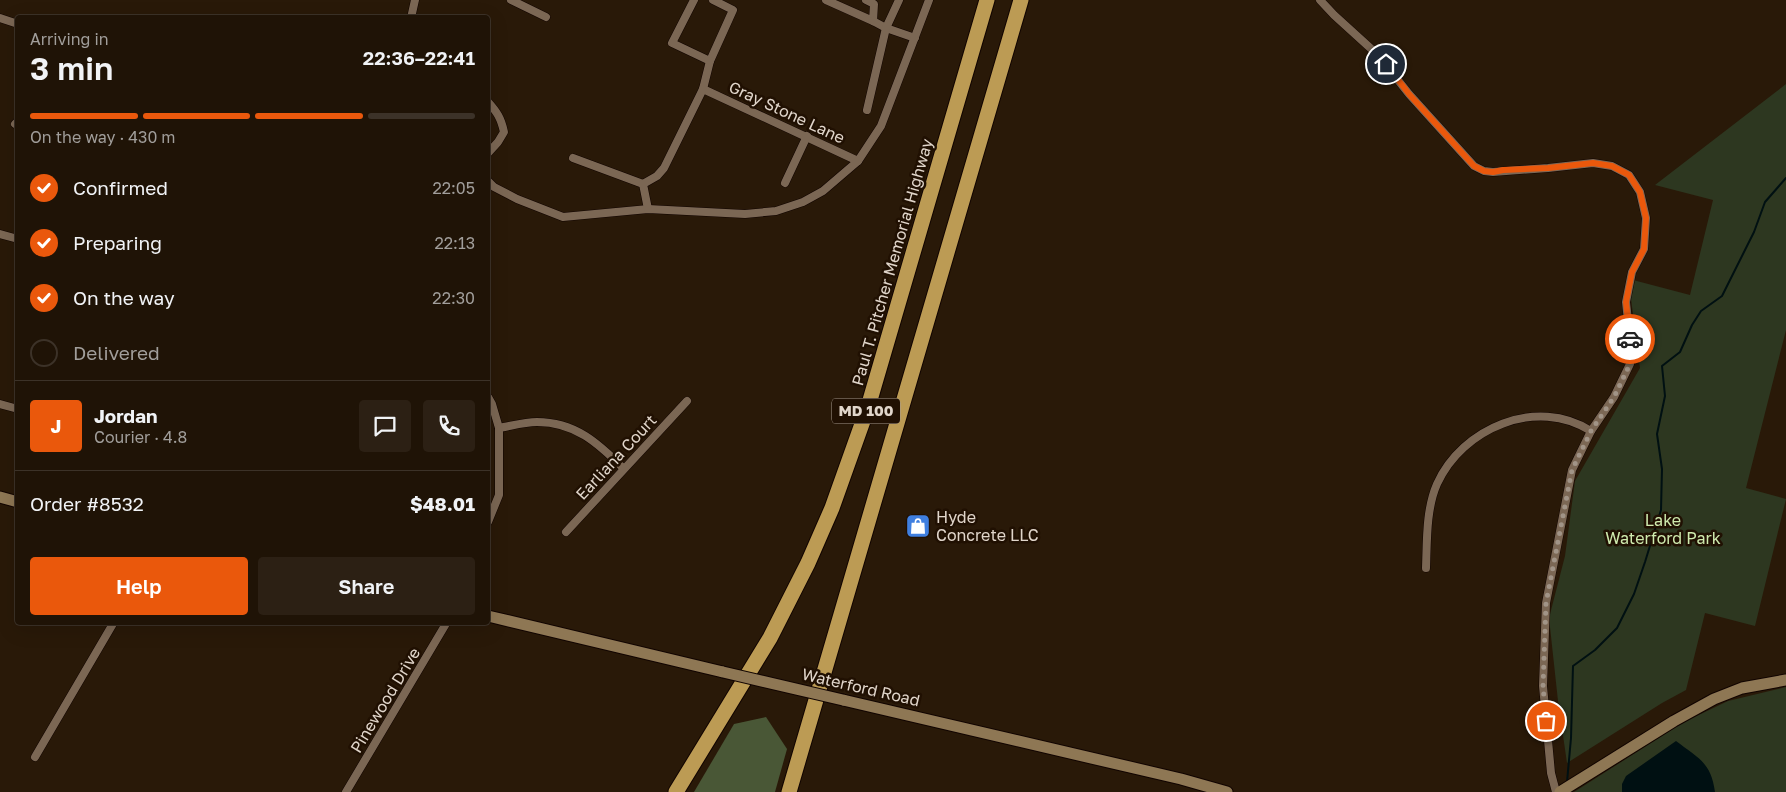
<!DOCTYPE html>
<meta charset="utf-8">
<style>
body{margin:0;font-family:"Golos Text",sans-serif;background:#2c2014;color:#f1f3f6;height:100vh;display:flex;flex-direction:column;font-size:19px;white-space:nowrap}
*{box-sizing:border-box;margin:0}
p{font-size:16px;color:#a19e9b}
.icon{flex:none;width:28px;height:28px;fill:none;stroke:currentColor;stroke-width:2;stroke-linecap:round;stroke-linejoin:round}
.map{position:relative;flex:1;overflow:hidden}
.drawer{position:absolute;left:15px;top:15px;width:475px;height:610px;display:flex;flex-direction:column;background:#1f1306;border-radius:5px;box-shadow:0 5px 20px #0002,0 0 0 1px #3c3228}
.drawer>*{flex:none}
.pin{position:absolute;display:grid;place-items:center;width:42px;height:42px;color:#fff;margin:-21px;border:2px solid #fff;border-radius:50%;box-shadow:0 1px 5px #0007}
.courier{position:absolute;display:grid;place-items:center;width:50px;height:50px;margin:-25px;border:4px solid #ea580c;border-radius:50%;background:#fff;color:#222;box-shadow:0 1px 6px #0007}
.head em{font-style:normal;font-weight:600}
.head div{display:flex;flex-direction:column-reverse}
.head{display:flex;align-items:center;justify-content:space-between;height:85px;padding:0 15px}
h1{font-size:32px;font-weight:600;line-height:38px}
.bar{display:grid;grid-template-columns:repeat(4,1fr);gap:8px 5px;align-content:center;height:60px;padding:0 15px}
.bar i{height:6px;border-radius:4px;background:#3c3228}
.bar .current{background:#ea580c}
.bar p{grid-column:span 4}
.line{display:flex;align-items:center;gap:12px;padding:0 15px;border-top:1px solid #3c3228}
.line div{flex:1}
.round{display:grid;place-items:center;flex:none;width:52px;height:52px;border-radius:5px;background:#2c2014}
ol{padding:0 15px;list-style:none}
li{display:flex;align-items:center;gap:15px;height:55px}
li p{margin-inline-start:auto}
li .icon{padding:5px;border-radius:50%;background:#ea580c;color:#fff;stroke-width:4}
li:last-child{color:#a19e9b}
li i{width:28px;height:28px;border:2px solid #3c3228;border-radius:50%}
.action{display:flex;gap:10px;margin-top:auto;padding:10px 15px}
.action a{flex:1;height:58px;border-radius:5px;background:#ea580c;color:#fff;font-size:20px;font-weight:600;line-height:58px;text-align:center}
.action a+a{background:#2c2014;color:#f1f3f6}
.map>svg:first-child{display:block}
</style>
<div class="map">
<svg width="1786" height="792" viewBox="0 0 1786 792">
<rect width="100%" height="100%" fill="#291908"/>
<!-- green -->
<g fill="#2d3720">
<polygon points="1786,84 1786,330 1746,488 1786,499 1755,626 1705,613 1686,690 1662,703 1567,763 1558,701 1549,618 1565,556 1575,481 1640,368 1630,291 1633,280 1690,295 1713,200 1655,185"/>
<polygon points="1786,687 1786,792 1574,792 1684,722 1728,701"/>
</g>
<!-- forest -->
<polygon fill="#495736" points="766,717 787,749 775,792 694,792 734,724"/>
<!-- water -->
<path fill="#001012" d="M1676,741C1698,758 1711,762 1715,792H1622V784L1626,776Z"/>
<g fill="none" stroke-linecap="round" stroke-linejoin="round">
<!-- stream -->
<polyline stroke="#001012" stroke-width="2" points="1567,782 1571,738 1573,666 1595,650 1617,628 1634,594 1645,562 1661,510 1662,469 1657,434 1665,396 1662,366 1680,352 1692,325 1701,311 1722,296 1754,232 1765,202 1786,178"/>
<defs>
<g id="minor">
<polyline points="511,0 546,17"/>
<polyline points="694,0 672,43 710,61 733,10 713,0"/>
<polyline points="826,0 873,21 874,4 866,0"/>
<polyline points="1320,0 1334,15 1378,55 1409,94 1474,166 1484,171 1493,172 1548,168 1593,163 1612,166 1629,175 1640,192 1646,218 1644,249 1632,272 1626,302 1631,350 1630,364 1614,397 1591,431 1572,470 1546,603 1543,686 1551,773 1556,792"/>
<polyline points="0,18 18,24"/>
<polyline points="411,18 415,0"/>
<polyline points="873,21 886,28 915,38"/>
<polyline points="703,89 858,161"/>
<path d="M488,102C497,112 501,118 504,132L498,142L488,153"/>
<polyline points="867,110 886,28 899,0"/>
<polyline points="15,124 18,121"/>
<polyline points="573,158 643,184"/>
<polyline points="488,181 494,187 517,199 563,217 648,209 745,214 776,211 803,202 823,191 858,161 881,126 929,0"/>
<polyline points="785,183 807,136"/>
<polyline points="648,209 643,184 657,176 664,168 703,89 710,61"/>
<polyline points="0,234 18,239"/>
<polyline points="488,397 492,404 499,428 499,495 488,522"/>
<polyline points="0,404 18,409"/>
<path d="M499,428C511,426 524,422 537,422C575,422 598,443 623,468"/>
<polyline points="566,532 687,401"/>
<path d="M1426,568C1427,541 1426,509 1437,484C1462,428 1537,396 1591,431"/>
<polyline points="35,757 114,622"/>
<polyline points="346,792 447,622"/>
</g>
<g id="secondary">
<polyline points="0,497 18,502"/>
<polyline points="488,616 723,672"/>
<polyline points="843,700 1181,779 1227,792"/>
<polyline points="1560,792 1674,721 1714,699 1742,688 1786,680"/>
</g>
<g id="motorway">
<polyline points="676,792 770,638 808,563 832,508 868,407 987,0"/>
<polyline points="789,792 1021,0"/>
</g>
</defs>
<!-- minor casing -->
<use href="#minor" stroke="#110400" stroke-width="9"/>
<!-- secondary casing -->
<use href="#secondary" stroke="#110400" stroke-width="13"/>
<!-- motorway casing -->
<use href="#motorway" stroke="#110400" stroke-width="17"/>
<!-- minor -->
<use href="#minor" stroke="#7b6754" stroke-width="8"/>
<!-- secondary -->
<use href="#secondary" stroke="#8e7754" stroke-width="11"/>
<!-- motorway -->
<use href="#motorway" stroke="#bc9b54" stroke-width="15"/>
<defs>
<polyline id="secondary-bridge" points="723,672 843,700"/>
</defs>
<!-- secondary-bridge casing -->
<use href="#secondary-bridge" stroke="#110400" stroke-width="13" stroke-linecap="butt"/>
<!-- secondary-bridge -->
<use href="#secondary-bridge" stroke="#8e7754" stroke-width="11"/>
</g>
<g fill="none" stroke-linecap="round" stroke-linejoin="round">
<!-- done -->
<polyline stroke="#a19487" stroke-width="5" stroke-dasharray="0 9" points="1546,721 1543,686 1546,603 1572,470 1591,431 1614,397 1630,364 1630,339"/>
<!-- route -->
<polyline stroke="#ea580c" stroke-width="6" points="1386,64 1409,94 1474,166 1484,171 1493,172 1503,170 1548,168 1593,163 1612,166 1629,175 1640,192 1646,218 1644,249 1632,272 1626,302 1630,339"/>
</g>
<!-- icons -->
<defs>
<symbol id="shop-square" viewBox="-11 -11 22 22"><rect x="-9" y="-9" width="18" height="18" rx="4" fill="#3f7fe0" stroke="#201002"/><path d="M-5-2.5h2.3a2.7 3.5 0 0 1 5.4 0H5L5.5 6h-11ZM-1.5-2.5h3a1.5 2.3 0 0 0-3 0Z" fill="#fff"/></symbol>
</defs>
<g fill-rule="evenodd">
<use href="#shop-square" x="904" y="512" width="28" height="28"/>
</g>
<g text-anchor="middle" stroke-width="5" stroke-linejoin="round" paint-order="stroke">
<!-- shield labels -->
<rect fill="#201002" stroke="#a79b8f" stroke-width="1" x="832" y="398.5" width="68" height="25" rx="4"/>
<g font-size="15" font-weight="bold" fill="#e1d6cb">
<text x="866" y="416">MD 100</text>
</g>
<!-- street labels -->
<g font-size="16" fill="#e1d6cb" stroke="#201002">
<text transform="translate(787 112) rotate(25)" y="6">Gray Stone Lane</text>
<text transform="translate(892 262) rotate(-74)" y="6">Paul T. Pitcher Memorial Highway</text>
<text transform="translate(616 457) rotate(-47)" y="6">Earliana Court</text>
<text transform="translate(861 687) rotate(13)" y="6">Waterford Road</text>
<text transform="translate(385 700) rotate(-59)" y="6">Pinewood Drive</text>
</g>
<!-- poi labels -->
<g font-size="16" fill="#e1d6cb" stroke="#201002" text-anchor="start">
<text x="936" y="523">Hyde<tspan x="936" dy="18">Concrete LLC</tspan></text>
</g>
<!-- park labels -->
<g font-size="16" fill="#cfeaae" stroke="#201002">
<text x="1663" y="526">Lake<tspan x="1663" dy="18">Waterford Park</tspan></text>
</g>
</g>
</svg>
<div class="pin" style="left:1546px;top:721px;background:#ea580c"><svg class="icon" aria-label="bag" viewBox="0 0 24 24"><path d="M5 8h14l-1 12H6zM9 8a3 3 0 0 1 6 0"/></svg></div>
<div class="pin" style="left:1386px;top:64px;background:#1f2937"><svg class="icon" aria-label="home" viewBox="0 0 24 24"><path d="M3 11l9-7 9 7M6 9v11h12V9"/></svg></div>
<div class="courier" style="left:1630px;top:339px"><svg class="icon" aria-label="car" viewBox="0 0 24 24"><path d="M5 17H2v-5l4-1 3-4h7l3 4 3 1v5h-3M9 17h6M6 11h13"/><circle cx="7" cy="17" r="2"/><circle cx="17" cy="17" r="2"/></svg></div>
<section class="drawer">
<div class="head"><div><h1>3 min</h1><p>Arriving in</p></div><em>22:36–22:41</em></div>
<div class="bar"><i class="current"></i><i class="current"></i><i class="current"></i><i></i><p>On the way · 430 m</p></div>
<ol>
<li><svg class="icon" aria-label="check" viewBox="0 0 24 24"><path d="M5 12l5 5 9-10"/></svg>Confirmed<p>22:05</p></li>
<li><svg class="icon" aria-label="check" viewBox="0 0 24 24"><path d="M5 12l5 5 9-10"/></svg>Preparing<p>22:13</p></li>
<li><svg class="icon" aria-label="check" viewBox="0 0 24 24"><path d="M5 12l5 5 9-10"/></svg>On the way<p>22:30</p></li>
<li><i></i>Delivered</li>
</ol>
<div class="line" style="height:90px"><b class="round" style="background:#ea580c;color:#fff">J</b><div><b>Jordan</b><p>Courier · 4.8</p></div><a class="round"><svg class="icon" aria-label="chat" viewBox="0 0 24 24"><path d="M4 5h16v11H9l-5 4z"/></svg></a><a class="round"><svg class="icon" aria-label="phone" viewBox="0 0 24 24"><path d="M5 4h4l2 5-3 2q2 4 5 5l2-3 5 2v4C11 20 4 13 5 4z"/></svg></a></div>
<div class="line" style="height:65px"><div>Order #8532</div><b>$48.01</b></div>
<div class="action"><a>Help</a><a>Share</a></div>
</section>
</div>
